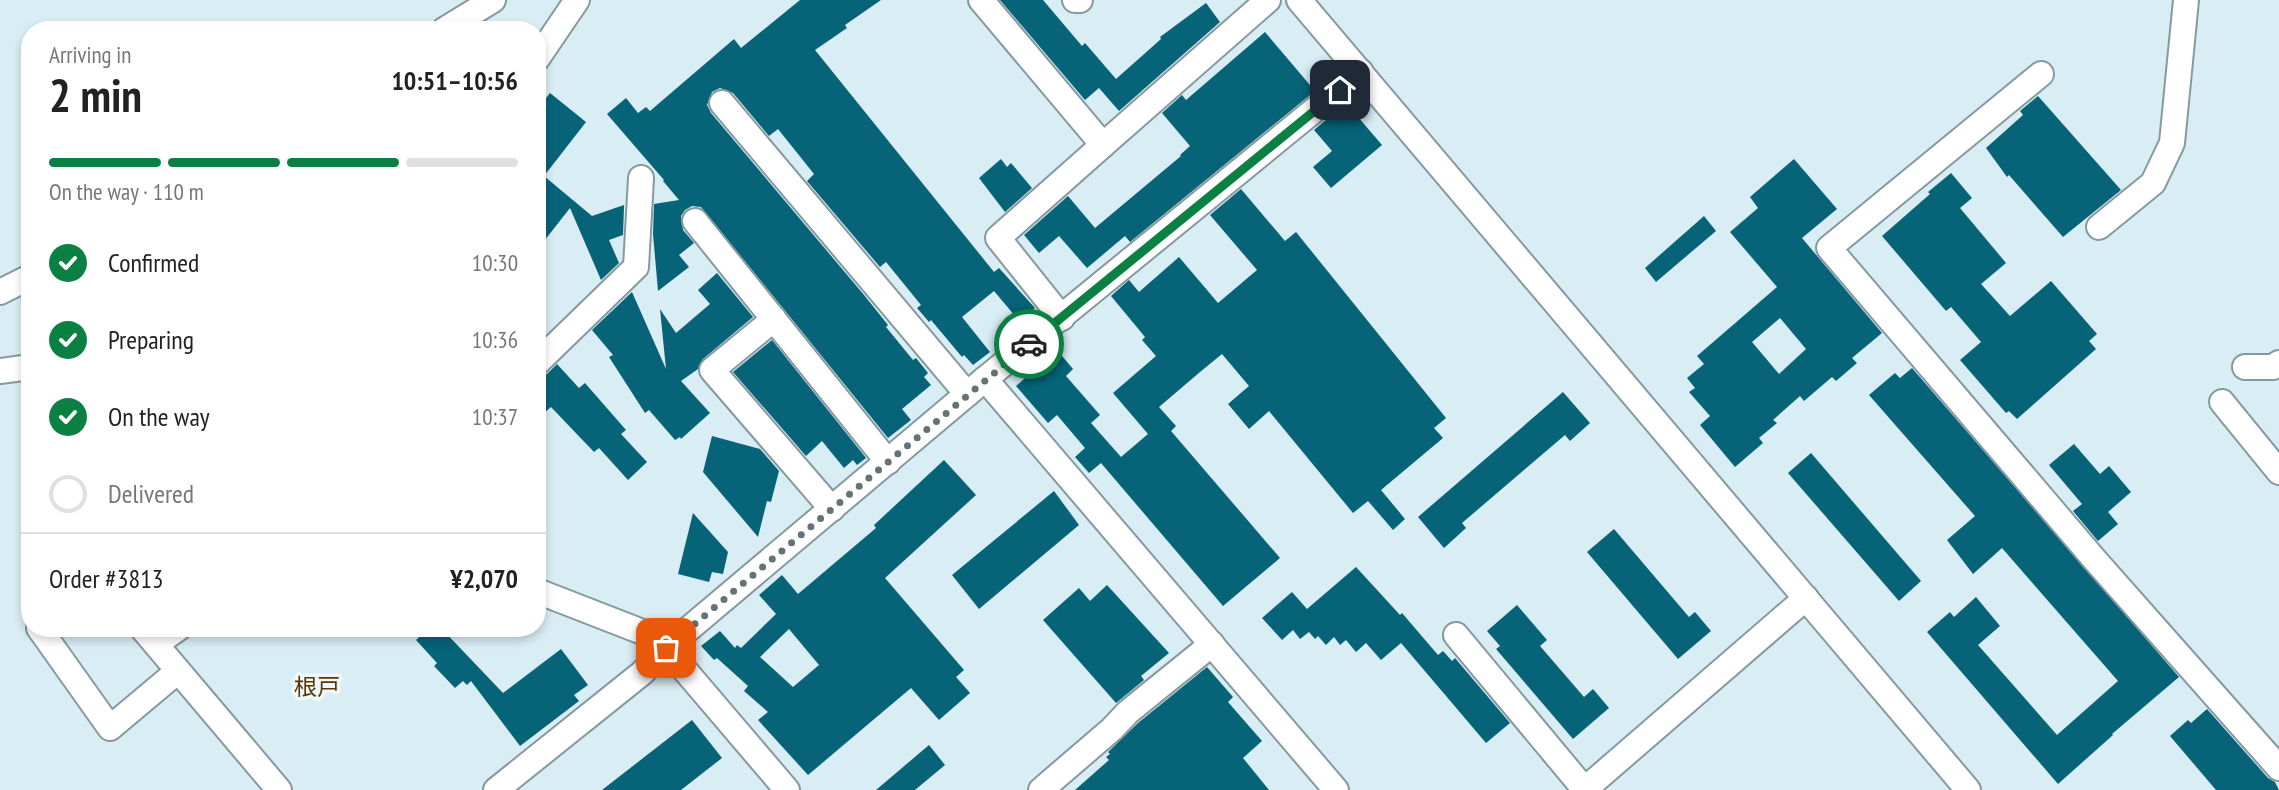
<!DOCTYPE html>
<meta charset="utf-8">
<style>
body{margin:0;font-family:"PT Sans Narrow","Noto Sans JP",sans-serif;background:#f2f2f2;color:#222;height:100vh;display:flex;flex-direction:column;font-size:26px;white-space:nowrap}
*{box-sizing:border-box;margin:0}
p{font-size:23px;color:#767676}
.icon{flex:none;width:38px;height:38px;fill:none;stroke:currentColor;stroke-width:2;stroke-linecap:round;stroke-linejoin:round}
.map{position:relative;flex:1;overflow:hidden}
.details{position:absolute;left:21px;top:21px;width:525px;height:616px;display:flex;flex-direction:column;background:#fff;border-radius:28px;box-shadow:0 4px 10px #0003}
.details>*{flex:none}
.pin{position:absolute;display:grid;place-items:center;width:60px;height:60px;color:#fff;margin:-30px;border-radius:14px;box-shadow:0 4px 10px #0006}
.courier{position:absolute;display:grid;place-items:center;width:70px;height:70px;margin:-35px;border:5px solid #0b8043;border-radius:50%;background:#fff;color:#222;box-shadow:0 2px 9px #0007}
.head em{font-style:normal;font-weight:700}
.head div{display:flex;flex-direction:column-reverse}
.head{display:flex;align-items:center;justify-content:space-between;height:119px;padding:0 28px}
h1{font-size:46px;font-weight:700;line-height:52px}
.bar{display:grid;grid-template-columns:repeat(4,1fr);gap:10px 7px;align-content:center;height:84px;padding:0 28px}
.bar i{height:9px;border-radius:5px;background:#e0e0e0}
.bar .current{background:#0b8043}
.bar p{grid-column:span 4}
.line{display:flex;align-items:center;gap:18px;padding:0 28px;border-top:2px solid #e0e0e0}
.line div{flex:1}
ol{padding:0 28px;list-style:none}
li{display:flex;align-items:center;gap:21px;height:77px}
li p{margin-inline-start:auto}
li .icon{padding:7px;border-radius:50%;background:#0b8043;color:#fff;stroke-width:4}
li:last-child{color:#767676}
li i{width:38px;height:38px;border:4px solid #e0e0e0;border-radius:50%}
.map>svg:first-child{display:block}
</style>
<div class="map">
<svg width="2279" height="790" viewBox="0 0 2279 790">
<rect width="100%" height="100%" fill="#d9edf4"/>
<!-- building -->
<g fill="#066378" fill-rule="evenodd">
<polygon points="800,0 881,0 845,25 847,28 815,50 994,272 999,268 1035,308 1020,322 994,291 962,317 990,352 973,365 964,355 962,357 931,320 929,322 917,308 921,305 886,262 880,267 807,181 814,174 778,129 769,136 733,93 720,88 712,92 707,105 711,113 864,295 888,325 886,327 913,360 916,358 928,373 924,377 931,385 902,409 911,420 888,438 701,207 692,206 685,210 681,216 683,230 694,243 679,255 689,267 658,291 653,234 654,204 679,200 663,181 664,180 607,114 626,98 638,113 646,107 650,111 734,39 741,48"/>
<polygon points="1000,0 1043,0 1082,46 1085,43 1116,79 1161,39 1160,37 1206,3 1220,22 1119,111 1099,88 1085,100"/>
<polygon points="1265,32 1315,91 1130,242 1125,236 1087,268 1059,236 1039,253 1024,235 1068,196 1095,228 1181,156 1180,155 1190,146 1162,113 1182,95 1186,100"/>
<polygon points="550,93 586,122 544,176 592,216 624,205 624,207 623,235 609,240 619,263 601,280 570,208 537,250 537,110"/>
<polygon points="2038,96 2121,190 2063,237 2009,175 2007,177 1986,148 2023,115 2020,111"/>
<polygon points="1346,103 1382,145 1331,188 1313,167 1332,151 1314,130"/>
<polygon points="1001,159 1007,167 1011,163 1032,188 1005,212 979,178"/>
<path d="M1794,159L1837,209L1802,238L1882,333L1852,358L1857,363L1836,381L1832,377L1804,401L1800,396L1773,420L1777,423L1759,438L1763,443L1735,467L1700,425L1710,416L1689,392L1695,388L1687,378L1704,364L1697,356L1777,287L1730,232L1758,208L1750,197ZM1780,318L1806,349L1779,374L1752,342Z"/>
<polygon points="1951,173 1972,198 1960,208 2006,263 1981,284 2010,316 2051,281 2097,334 2089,341 2096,349 2017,419 2009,411 2006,413 1960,360 1981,342 1951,307 1946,311 1882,236 1930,194 1928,192"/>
<polygon points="1241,189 1285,241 1296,232 1446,418 1434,428 1443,438 1381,490 1405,519 1393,530 1368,501 1353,513 1269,411 1249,429 1228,404 1249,386 1222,354 1200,372 1159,407 1176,426 1171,431 1280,558 1223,606 1101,463 1089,473 1075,457 1085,448 1057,415 1048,423 1016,386 1039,366 1033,359 1052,344 1073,369 1066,376 1100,415 1091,423 1121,457 1148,434 1113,393 1156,356 1142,340 1145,337 1111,296 1129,280 1139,292 1179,257 1218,303 1257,270 1210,215"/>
<polygon points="1704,216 1716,231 1656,282 1645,268"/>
<polygon points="717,273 753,317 703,359 698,369 681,381 710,413 681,439 680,437 675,440 649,410 645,413 609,357 613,355 592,330 632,292 666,369 660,309 676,333 710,304 698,290"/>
<polygon points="772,340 866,458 857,465 853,460 844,468 822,441 806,456 733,372"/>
<polygon points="557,364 579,388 585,383 626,430 621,434 647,462 628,480 599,448 594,452 551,407 537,419 537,377 547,374"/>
<polygon points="1912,368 2179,677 2112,734 2113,735 2058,784 1927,632 1950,612 1954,617 1976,597 2000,626 1978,645 2057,735 2118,681 2002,548 1973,574 1947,540 1975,516 1869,395 1895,373 1900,378"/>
<polygon points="1563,392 1590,423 1570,441 1565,435 1462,523 1466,528 1444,548 1418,517"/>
<polygon points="712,436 760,449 779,471 771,502 767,501 758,537 703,472"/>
<polygon points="2074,444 2100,474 2109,466 2131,492 2108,512 2118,524 2098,541 2073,511 2082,504 2049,465"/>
<polygon points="1811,453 1921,581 1899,601 1788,473"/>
<path d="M944,460L976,495L885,578L964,670L956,677L970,693L939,720L911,688L808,775L758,720L768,712L744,691L748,686L717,658L714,660L701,646L720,631L735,648L737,645L741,648L776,614L759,595L782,575L798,594L876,528L874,525ZM789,629L819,665L793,687L760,657Z"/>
<polygon points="1054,491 1079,525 979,609 952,575"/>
<polygon points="693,513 728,552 723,574 712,572 709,582 678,574"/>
<polygon points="1614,529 1689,617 1695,612 1711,631 1678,659 1587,552"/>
<polygon points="1356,567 1400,615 1402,613 1438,655 1443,651 1452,661 1455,658 1510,723 1486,743 1401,643 1381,660 1366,643 1356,652 1346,640 1340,645 1334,637 1326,645 1318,636 1315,639 1309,632 1300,639 1293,630 1282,640 1262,618 1292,592 1307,609"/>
<polygon points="1107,585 1169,653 1141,676 1144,680 1116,703 1043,620 1079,588 1090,601"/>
<polygon points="1517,605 1547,640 1540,646 1584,697 1593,689 1609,708 1573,739 1496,649 1500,646 1487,631"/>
<polygon points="429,628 441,628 503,693 561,649 588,685 574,695 579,701 520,746 471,681 467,685 463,681 455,688 434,666 437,663 416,640"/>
<polygon points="1207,667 1233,697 1228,702 1262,741 1243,758 1269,790 1075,790 1109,760 1106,757 1110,754 1108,752 1138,723"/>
<polygon points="2207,709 2268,778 2275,782 2279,790 2216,790 2170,736 2188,720 2191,723"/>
<polygon points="692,720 722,758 681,790 602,790"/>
<polygon points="929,745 945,765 915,790 876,790"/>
</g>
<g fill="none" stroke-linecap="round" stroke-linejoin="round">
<defs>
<g id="minor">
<polyline points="981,0 1103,145 1268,0"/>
<polyline points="1075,0 1080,0"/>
<polyline points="1299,0 1968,790"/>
<polyline points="444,30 493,0"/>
<polyline points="537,59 577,0"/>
<polyline points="2041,74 1829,248 2095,560 2279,768"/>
<polyline points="722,103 967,394"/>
<polyline points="695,221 888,462"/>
<polyline points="2099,227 2153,183 2172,143 2186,0"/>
<polyline points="0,292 30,277"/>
<polyline points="1062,318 998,238 1103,145"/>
<polyline points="774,319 712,370 832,509"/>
<polyline points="537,363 636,267 641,178"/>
<polyline points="2245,367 2273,367 2279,363"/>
<polyline points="0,371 30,367"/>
<polyline points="985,379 1336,790"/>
<polyline points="2222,402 2279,472"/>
<polyline points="537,591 645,633 666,648 787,790"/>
<polyline points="39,628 110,728 178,671"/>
<polyline points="142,628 279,790"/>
<polyline points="1456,635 1585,790"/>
<polyline points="156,644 179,628"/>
<polyline points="496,790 642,673 666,648 985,379 1361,72"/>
<polyline points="1041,790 1112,729 1128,712 1212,644"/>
<polyline points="1584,790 1806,598"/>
</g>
</defs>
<!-- minor casing -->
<use href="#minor" stroke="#85999f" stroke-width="28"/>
<!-- minor -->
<use href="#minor" stroke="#fff" stroke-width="24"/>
</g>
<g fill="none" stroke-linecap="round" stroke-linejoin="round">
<!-- done -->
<polyline stroke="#657276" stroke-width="7" stroke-dasharray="0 12.6" points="666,648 1029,344"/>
<!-- route -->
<polyline stroke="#0b8043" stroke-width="9" points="1029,344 1340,90"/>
</g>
<g text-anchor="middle" stroke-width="7" stroke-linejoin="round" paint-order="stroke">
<!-- neighbourhood labels -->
<g font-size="23" fill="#5a3701" stroke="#edf9fd">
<text x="317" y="695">根戸</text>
</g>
</g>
</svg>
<div class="pin" style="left:666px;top:648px;background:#ea580c"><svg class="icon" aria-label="bag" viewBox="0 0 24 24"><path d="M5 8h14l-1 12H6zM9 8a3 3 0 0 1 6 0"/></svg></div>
<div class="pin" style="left:1340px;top:90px;background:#1f2937"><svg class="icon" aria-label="home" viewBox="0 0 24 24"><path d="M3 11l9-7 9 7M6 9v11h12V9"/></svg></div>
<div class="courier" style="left:1029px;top:344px"><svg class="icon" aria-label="car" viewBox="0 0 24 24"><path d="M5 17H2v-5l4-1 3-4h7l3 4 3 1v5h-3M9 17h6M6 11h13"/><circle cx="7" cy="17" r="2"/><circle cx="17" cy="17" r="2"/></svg></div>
<section class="details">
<div class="head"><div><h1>2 min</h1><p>Arriving in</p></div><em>10:51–10:56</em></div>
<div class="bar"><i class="current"></i><i class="current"></i><i class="current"></i><i></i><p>On the way · 110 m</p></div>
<ol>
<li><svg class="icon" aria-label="check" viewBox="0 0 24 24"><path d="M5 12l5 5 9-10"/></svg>Confirmed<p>10:30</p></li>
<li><svg class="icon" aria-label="check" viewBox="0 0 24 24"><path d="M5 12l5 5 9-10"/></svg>Preparing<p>10:36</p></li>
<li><svg class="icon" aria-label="check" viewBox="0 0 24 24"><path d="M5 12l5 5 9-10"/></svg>On the way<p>10:37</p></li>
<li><i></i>Delivered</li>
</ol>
<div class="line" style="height:91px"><div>Order #3813</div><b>¥2,070</b></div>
</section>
</div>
